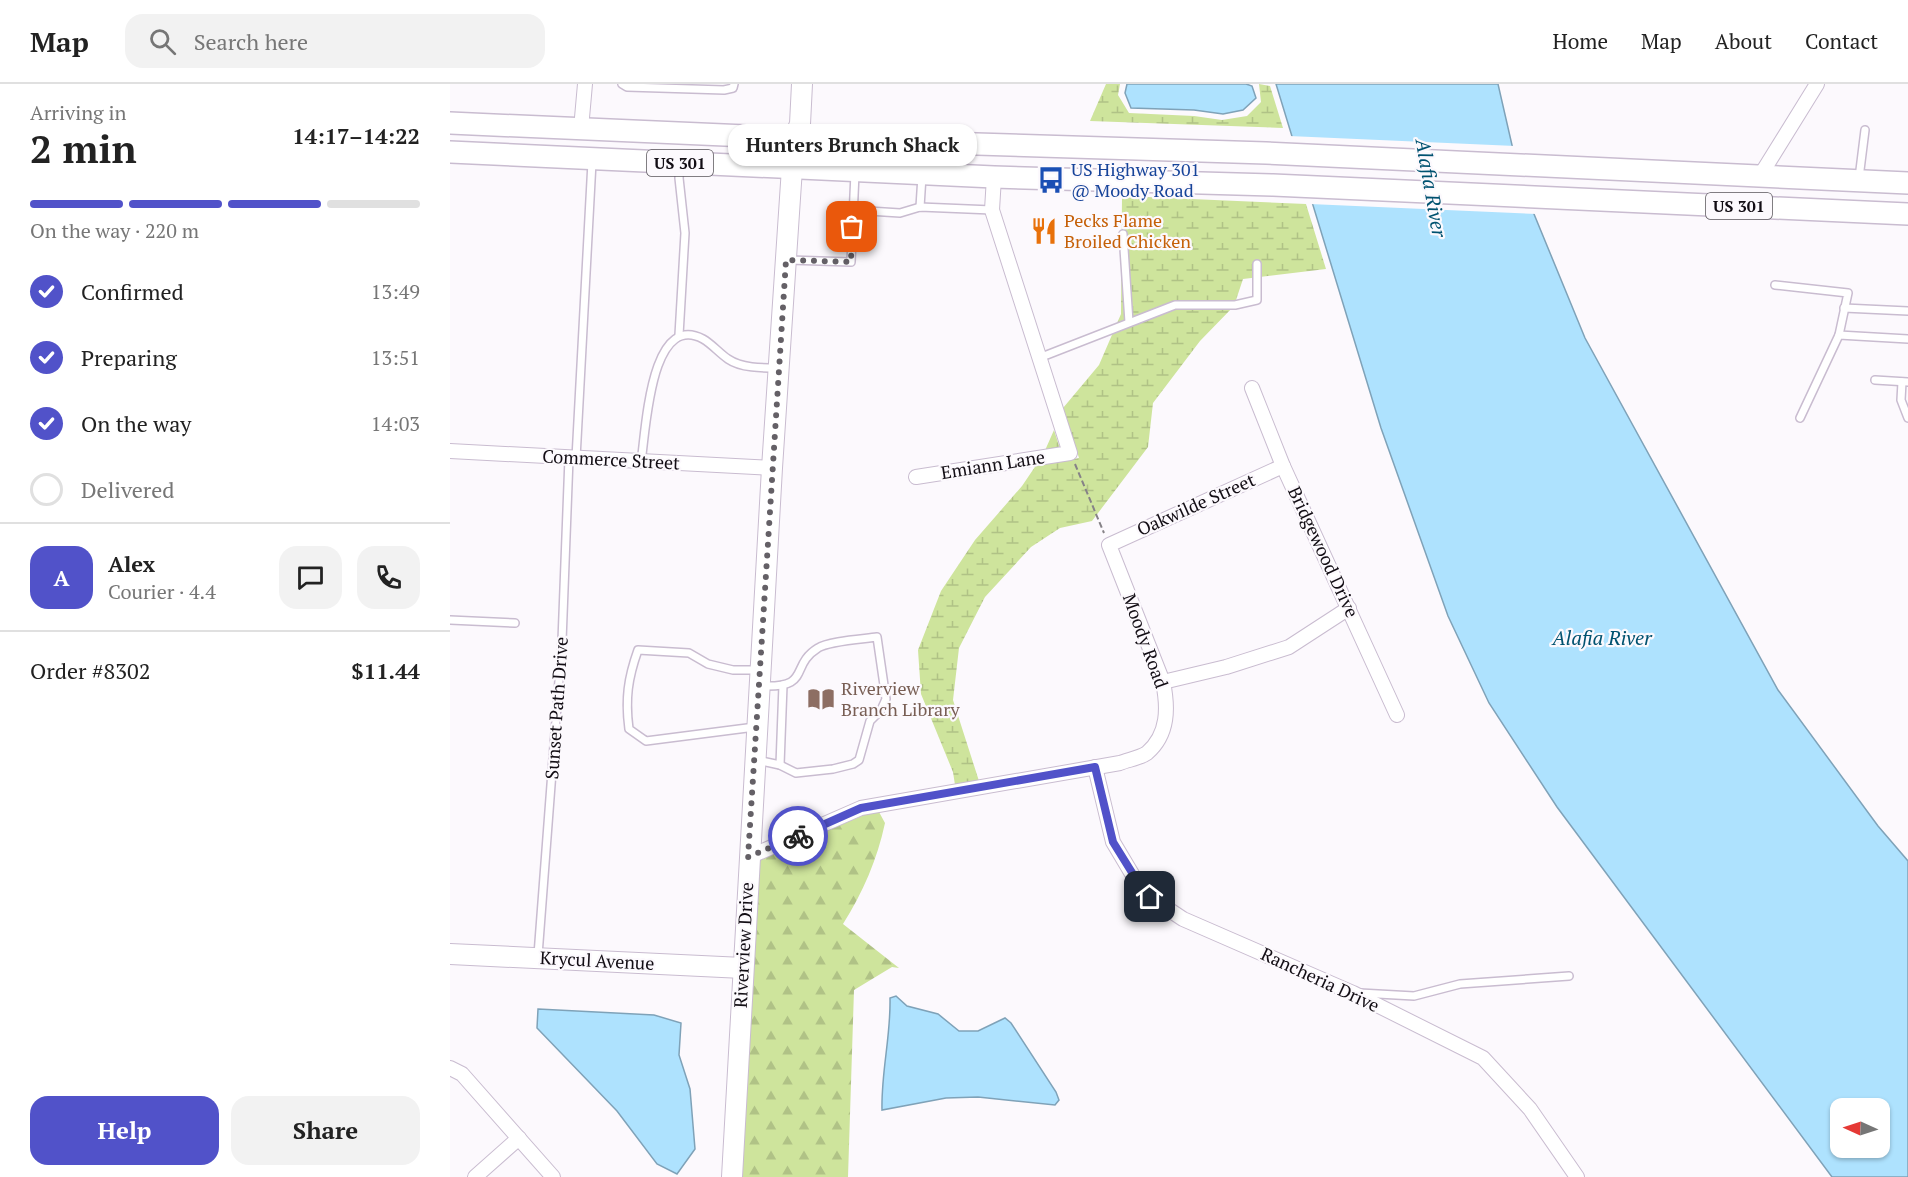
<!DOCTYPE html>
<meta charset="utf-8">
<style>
body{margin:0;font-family:"PT Serif",serif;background:#f2f2f2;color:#222;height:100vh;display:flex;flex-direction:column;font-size:22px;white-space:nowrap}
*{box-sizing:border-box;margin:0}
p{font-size:20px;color:#767676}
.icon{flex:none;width:33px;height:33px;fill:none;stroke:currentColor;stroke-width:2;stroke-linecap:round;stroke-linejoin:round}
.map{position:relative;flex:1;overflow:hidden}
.sheet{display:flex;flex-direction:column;background:#fff;width:450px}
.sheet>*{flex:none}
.needle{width:39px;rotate:273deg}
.buttons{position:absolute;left:1380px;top:1014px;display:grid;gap:12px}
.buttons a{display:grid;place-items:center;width:60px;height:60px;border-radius:12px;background:#fff;box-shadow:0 2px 4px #0004;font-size:30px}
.pin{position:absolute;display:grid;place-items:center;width:51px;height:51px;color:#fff;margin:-26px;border-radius:12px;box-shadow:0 3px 9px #0006}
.courier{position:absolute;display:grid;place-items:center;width:60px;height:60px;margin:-30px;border:4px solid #5152c9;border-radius:50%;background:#fff;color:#222;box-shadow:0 2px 8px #0007}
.bubble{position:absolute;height:42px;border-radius:18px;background:#fff;box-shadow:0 2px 4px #0004;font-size:20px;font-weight:600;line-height:42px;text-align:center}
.summary em{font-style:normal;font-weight:600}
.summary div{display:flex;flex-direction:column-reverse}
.summary{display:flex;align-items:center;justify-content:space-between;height:102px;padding:0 30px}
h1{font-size:39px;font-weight:600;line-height:45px}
.bar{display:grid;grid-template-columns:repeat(4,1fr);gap:9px 6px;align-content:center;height:72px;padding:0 30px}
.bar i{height:8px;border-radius:4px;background:#e0e0e0}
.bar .on{background:#5152c9}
.bar p{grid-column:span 4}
.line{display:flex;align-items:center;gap:15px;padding:0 30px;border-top:2px solid #e0e0e0}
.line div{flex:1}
.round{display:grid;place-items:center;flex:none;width:63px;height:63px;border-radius:18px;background:#f2f2f2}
ol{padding:0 30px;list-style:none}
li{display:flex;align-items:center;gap:18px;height:66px}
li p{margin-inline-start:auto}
li .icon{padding:6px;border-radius:50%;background:#5152c9;color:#fff;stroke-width:4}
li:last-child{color:#767676}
li i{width:33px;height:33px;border:3px solid #e0e0e0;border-radius:50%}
.action{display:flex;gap:12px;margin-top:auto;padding:12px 30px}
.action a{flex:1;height:69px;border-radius:18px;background:#5152c9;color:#fff;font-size:24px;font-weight:600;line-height:69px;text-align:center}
.action a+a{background:#f2f2f2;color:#222}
header{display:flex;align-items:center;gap:36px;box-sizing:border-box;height:84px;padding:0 30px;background:#fff;border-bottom:2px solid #e0e0e0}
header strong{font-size:28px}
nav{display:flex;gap:33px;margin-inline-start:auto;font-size:21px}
.search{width:420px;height:54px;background:#f2f2f2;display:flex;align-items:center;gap:15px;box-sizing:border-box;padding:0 21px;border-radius:18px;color:#767676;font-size:22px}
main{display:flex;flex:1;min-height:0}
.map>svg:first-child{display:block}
</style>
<header>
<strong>Map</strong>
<div class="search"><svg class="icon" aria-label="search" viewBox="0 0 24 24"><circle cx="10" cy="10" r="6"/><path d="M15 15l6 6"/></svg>Search here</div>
<nav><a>Home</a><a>Map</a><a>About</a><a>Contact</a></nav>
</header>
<main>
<section class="sheet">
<div class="summary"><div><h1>2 min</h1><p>Arriving in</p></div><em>14:17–14:22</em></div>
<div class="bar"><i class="on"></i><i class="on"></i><i class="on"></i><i></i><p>On the way · 220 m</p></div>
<ol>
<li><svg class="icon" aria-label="check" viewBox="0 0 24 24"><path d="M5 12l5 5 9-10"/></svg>Confirmed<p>13:49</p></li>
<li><svg class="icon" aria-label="check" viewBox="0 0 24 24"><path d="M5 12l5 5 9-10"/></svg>Preparing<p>13:51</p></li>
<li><svg class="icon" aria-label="check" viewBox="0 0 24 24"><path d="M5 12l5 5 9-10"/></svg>On the way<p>14:03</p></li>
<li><i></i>Delivered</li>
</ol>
<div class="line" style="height:108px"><b class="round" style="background:#5152c9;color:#fff">A</b><div><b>Alex</b><p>Courier · 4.4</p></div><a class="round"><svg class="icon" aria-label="chat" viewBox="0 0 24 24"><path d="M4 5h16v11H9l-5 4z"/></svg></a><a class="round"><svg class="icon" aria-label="phone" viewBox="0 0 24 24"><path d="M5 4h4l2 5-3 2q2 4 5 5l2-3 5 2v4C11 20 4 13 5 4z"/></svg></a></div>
<div class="line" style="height:78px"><div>Order #8302</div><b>$11.44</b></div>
<div class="action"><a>Help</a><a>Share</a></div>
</section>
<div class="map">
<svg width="1458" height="1093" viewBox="0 0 1458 1093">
<defs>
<pattern id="forest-firs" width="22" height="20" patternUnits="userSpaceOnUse" patternTransform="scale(1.5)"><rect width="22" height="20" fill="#cee49c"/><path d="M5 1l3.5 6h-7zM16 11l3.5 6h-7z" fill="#b0c286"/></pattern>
<pattern id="wetland-marsh" width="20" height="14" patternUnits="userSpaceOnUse" patternTransform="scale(1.5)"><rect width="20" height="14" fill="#cee49c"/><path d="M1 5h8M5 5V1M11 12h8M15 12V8" fill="none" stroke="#b0c286"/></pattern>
</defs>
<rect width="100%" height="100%" fill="#fcf9fd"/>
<!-- forest -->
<path fill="url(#forest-firs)" d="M429,728L435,739C427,776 413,808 393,840L449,884L442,883L404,906L398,1093H289L306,777L414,731Z"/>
<!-- wetland -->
<g fill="url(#wetland-marsh)">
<polygon points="656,0 670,0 668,11 679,29 744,32 772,36 797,32 811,18 809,0 820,2 833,44 640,37"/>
<polygon points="672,112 856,120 876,185 793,195 784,222 750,257 703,319 698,363 642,437 610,444 581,463 535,513 509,564 503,616 529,697 505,701 503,688 471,610 468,566 491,507 525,456 572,402 593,371 604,346 614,377 629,374 613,324 649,281 671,230"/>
</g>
<!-- water -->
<g fill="#aee2fe" stroke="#7fa2b8" stroke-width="1.5" fill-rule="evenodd">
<polygon points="677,0 796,0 802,2 806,14 793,26 773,30 744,26 681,24 675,9"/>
<path d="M826,0H1048L1070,96L1135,254L1328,606L1428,742L1458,777V1093H1382L1107,723L1039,619L998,532L931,344ZM1390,1024H1430V1064H1390Z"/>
<path d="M446,912L457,922L488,930L509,947H528L555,934L561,939L606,1008L609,1016L605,1021L528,1013L496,1014L432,1026C431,988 441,952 440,914Z"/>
<polygon points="88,925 204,931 231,939 229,971 240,1005 245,1065 227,1090 207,1080 167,1027 87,944"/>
</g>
<!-- pier -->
<polygon fill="#fcf9fd" points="839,52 1065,62 1073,95 1087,130 860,120"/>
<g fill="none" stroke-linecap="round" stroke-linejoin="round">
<defs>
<g id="lane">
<polyline points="172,0 177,3 274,6 283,4 284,0"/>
<polyline points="1409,94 1415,46"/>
<polyline points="470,123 472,92"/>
<polyline points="403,126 450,129 470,123 542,126"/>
<polyline points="673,150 679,238"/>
<polyline points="339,176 401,178 405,89"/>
<polyline points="1325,201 1398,209 1389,251"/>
<polyline points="1394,224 1458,227"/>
<polyline points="229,251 235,149 229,94 230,82"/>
<polyline points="589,274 725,221 785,221 807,216 807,180"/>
<polyline points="1425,296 1458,298"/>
<polyline points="1452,298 1451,316 1458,334"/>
<polyline points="1350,334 1389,251 1458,255"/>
<polyline points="126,374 142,78"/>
<path d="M191,378C196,347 200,227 253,255C262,260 269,269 278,275C291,284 312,284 327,284"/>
<polyline points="0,536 65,539"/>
<path d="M305,643L196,657L179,645C175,615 178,594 188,566L239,569L258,580L283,586H310"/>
<path d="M307,676L330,681L346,689L383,685L403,680L409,676L420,637L431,626L436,615L427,553C413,555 378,557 368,564C339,582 362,604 312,602"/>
<polyline points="330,681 333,601"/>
<polyline points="88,871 112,557 119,374"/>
<polyline points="910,909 964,912 1010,900 1119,892"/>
</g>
<g id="street">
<polyline points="131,45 135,0"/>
<polyline points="1310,92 1367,0"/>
<polyline points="802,304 833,382 947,631"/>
<polyline points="0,367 322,384"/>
<polyline points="466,393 620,369 542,126 544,93"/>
<polyline points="713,598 776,583 839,563 899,524"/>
<polyline points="645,683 663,758 685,795 700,813 733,835 903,909 1033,974 1080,1025 1127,1093"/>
<path d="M299,773L411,724L670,679C677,676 690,674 697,669C719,650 718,623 713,598L659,461L833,382"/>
<polyline points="0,984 12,990 103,1093"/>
<polyline points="25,1093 69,1054"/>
</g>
<g id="secondary">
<polyline points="0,870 293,884"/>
<polyline points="282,1093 322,384 344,54 350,40 352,0"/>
</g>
<g id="primary">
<polyline points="0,39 363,55 816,69 1458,99"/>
<polyline points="0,68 544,93 823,101 1458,130"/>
</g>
</defs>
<!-- lane casing -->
<use href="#lane" stroke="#c9bcd0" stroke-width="10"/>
<!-- street casing -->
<use href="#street" stroke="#c9bcd0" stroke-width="16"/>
<!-- secondary casing -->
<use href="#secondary" stroke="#c9bcd0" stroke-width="22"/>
<!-- primary casing -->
<use href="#primary" stroke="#c9bcd0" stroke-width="24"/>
<!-- path -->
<polyline stroke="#868287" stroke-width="2" stroke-dasharray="6 3" stroke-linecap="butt" points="625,380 654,449"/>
<!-- lane -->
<use href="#lane" stroke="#fff" stroke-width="7"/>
<!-- street -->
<use href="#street" stroke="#fff" stroke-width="14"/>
<!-- secondary -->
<use href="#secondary" stroke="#fff" stroke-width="20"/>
<!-- primary -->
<use href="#primary" stroke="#fff" stroke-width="21"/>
</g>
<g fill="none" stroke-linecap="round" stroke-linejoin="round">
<!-- done -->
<polyline stroke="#646066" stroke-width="6" stroke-dasharray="0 10.8" points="348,752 298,773 336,176 401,178 402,143"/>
<!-- route -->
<polyline stroke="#5152c9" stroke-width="8" points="348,752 411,724 645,683 663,758 686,795 700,813"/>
</g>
<!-- icons -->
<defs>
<symbol id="bus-bare" viewBox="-9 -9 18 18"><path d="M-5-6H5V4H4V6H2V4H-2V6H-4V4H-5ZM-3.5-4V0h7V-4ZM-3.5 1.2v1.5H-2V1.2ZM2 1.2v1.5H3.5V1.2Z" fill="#1a4fb4" stroke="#fcf9fd" stroke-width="2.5" paint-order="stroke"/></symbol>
<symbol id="restaurant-bare" viewBox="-9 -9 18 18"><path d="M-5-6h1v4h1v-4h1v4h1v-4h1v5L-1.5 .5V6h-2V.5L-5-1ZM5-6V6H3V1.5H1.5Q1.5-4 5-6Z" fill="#e8710a" stroke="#fcf9fd" stroke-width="2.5" paint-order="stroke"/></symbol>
<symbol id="library-bare" viewBox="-9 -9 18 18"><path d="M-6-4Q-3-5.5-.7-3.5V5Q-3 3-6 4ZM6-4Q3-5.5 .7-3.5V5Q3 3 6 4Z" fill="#8d6e63" stroke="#fcf9fd" stroke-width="2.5" paint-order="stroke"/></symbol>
</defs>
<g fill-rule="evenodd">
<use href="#bus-bare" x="582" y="77" width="38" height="38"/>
<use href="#restaurant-bare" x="575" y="128" width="38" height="38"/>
<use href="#library-bare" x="352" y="596" width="38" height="38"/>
</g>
<g text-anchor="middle" stroke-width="4.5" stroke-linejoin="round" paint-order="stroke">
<!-- shield labels -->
<g fill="#fcf9fd" stroke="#58545a" stroke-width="1.5">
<rect x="197" y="66" width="66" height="26" rx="4.5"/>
<rect x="1256" y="109" width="66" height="26" rx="4.5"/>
</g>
<g font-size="16" font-weight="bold" fill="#120d14">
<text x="230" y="85">US 301</text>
<text x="1289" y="128">US 301</text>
</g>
<!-- transit labels -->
<g font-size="18" fill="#164399" stroke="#fcf9fd" text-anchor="start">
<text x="621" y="92">US Highway 301<tspan x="621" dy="21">@ Moody Road</tspan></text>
</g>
<!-- food labels -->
<g font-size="18" fill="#c56008" stroke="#fcf9fd" text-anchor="start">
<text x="614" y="143">Pecks Flame<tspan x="614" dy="21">Broiled Chicken</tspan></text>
</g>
<!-- street labels -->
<g font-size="18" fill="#120d14" stroke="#fcf9fd">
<text transform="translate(161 376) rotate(3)" y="6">Commerce Street</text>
<text transform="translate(543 381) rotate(-9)" y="6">Emiann Lane</text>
<text transform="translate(746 421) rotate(-24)" y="6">Oakwilde Street</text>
<text transform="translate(873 468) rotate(65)" y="6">Bridgewood Drive</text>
<text transform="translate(695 557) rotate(70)" y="6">Moody Road</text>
<text transform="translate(107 624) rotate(-86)" y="6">Sunset Path Drive</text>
<text transform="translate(294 861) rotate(-87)" y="6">Riverview Drive</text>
<text transform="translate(147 877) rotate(3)" y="6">Krycul Avenue</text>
<text transform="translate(870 896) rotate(25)" y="6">Rancheria Drive</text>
</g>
<!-- education labels -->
<g font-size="18" fill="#785e54" stroke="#fcf9fd" text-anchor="start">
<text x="391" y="611">Riverview<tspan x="391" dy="21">Branch Library</tspan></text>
</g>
<!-- water labels -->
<g font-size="20" font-style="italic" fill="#005270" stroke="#fcf9fd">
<text transform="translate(981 104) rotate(80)" y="7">Alafia River</text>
<text x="1152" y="561">Alafia River</text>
</g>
</g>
</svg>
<div class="buttons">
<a><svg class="needle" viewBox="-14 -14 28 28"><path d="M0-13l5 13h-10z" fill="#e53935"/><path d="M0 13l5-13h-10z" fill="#767676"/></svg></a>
</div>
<div class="pin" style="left:402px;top:143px;background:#ea580c"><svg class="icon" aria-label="bag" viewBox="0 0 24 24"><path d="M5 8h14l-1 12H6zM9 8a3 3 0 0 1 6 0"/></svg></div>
<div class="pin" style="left:700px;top:813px;background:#1f2937"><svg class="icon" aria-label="home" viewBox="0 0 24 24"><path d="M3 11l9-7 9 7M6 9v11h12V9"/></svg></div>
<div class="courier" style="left:348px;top:752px"><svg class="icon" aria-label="bike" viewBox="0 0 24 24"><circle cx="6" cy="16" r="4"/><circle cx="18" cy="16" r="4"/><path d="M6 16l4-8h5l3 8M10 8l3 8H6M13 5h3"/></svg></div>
<div class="bubble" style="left:278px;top:40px;width:249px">Hunters Brunch Shack</div>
</div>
</main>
